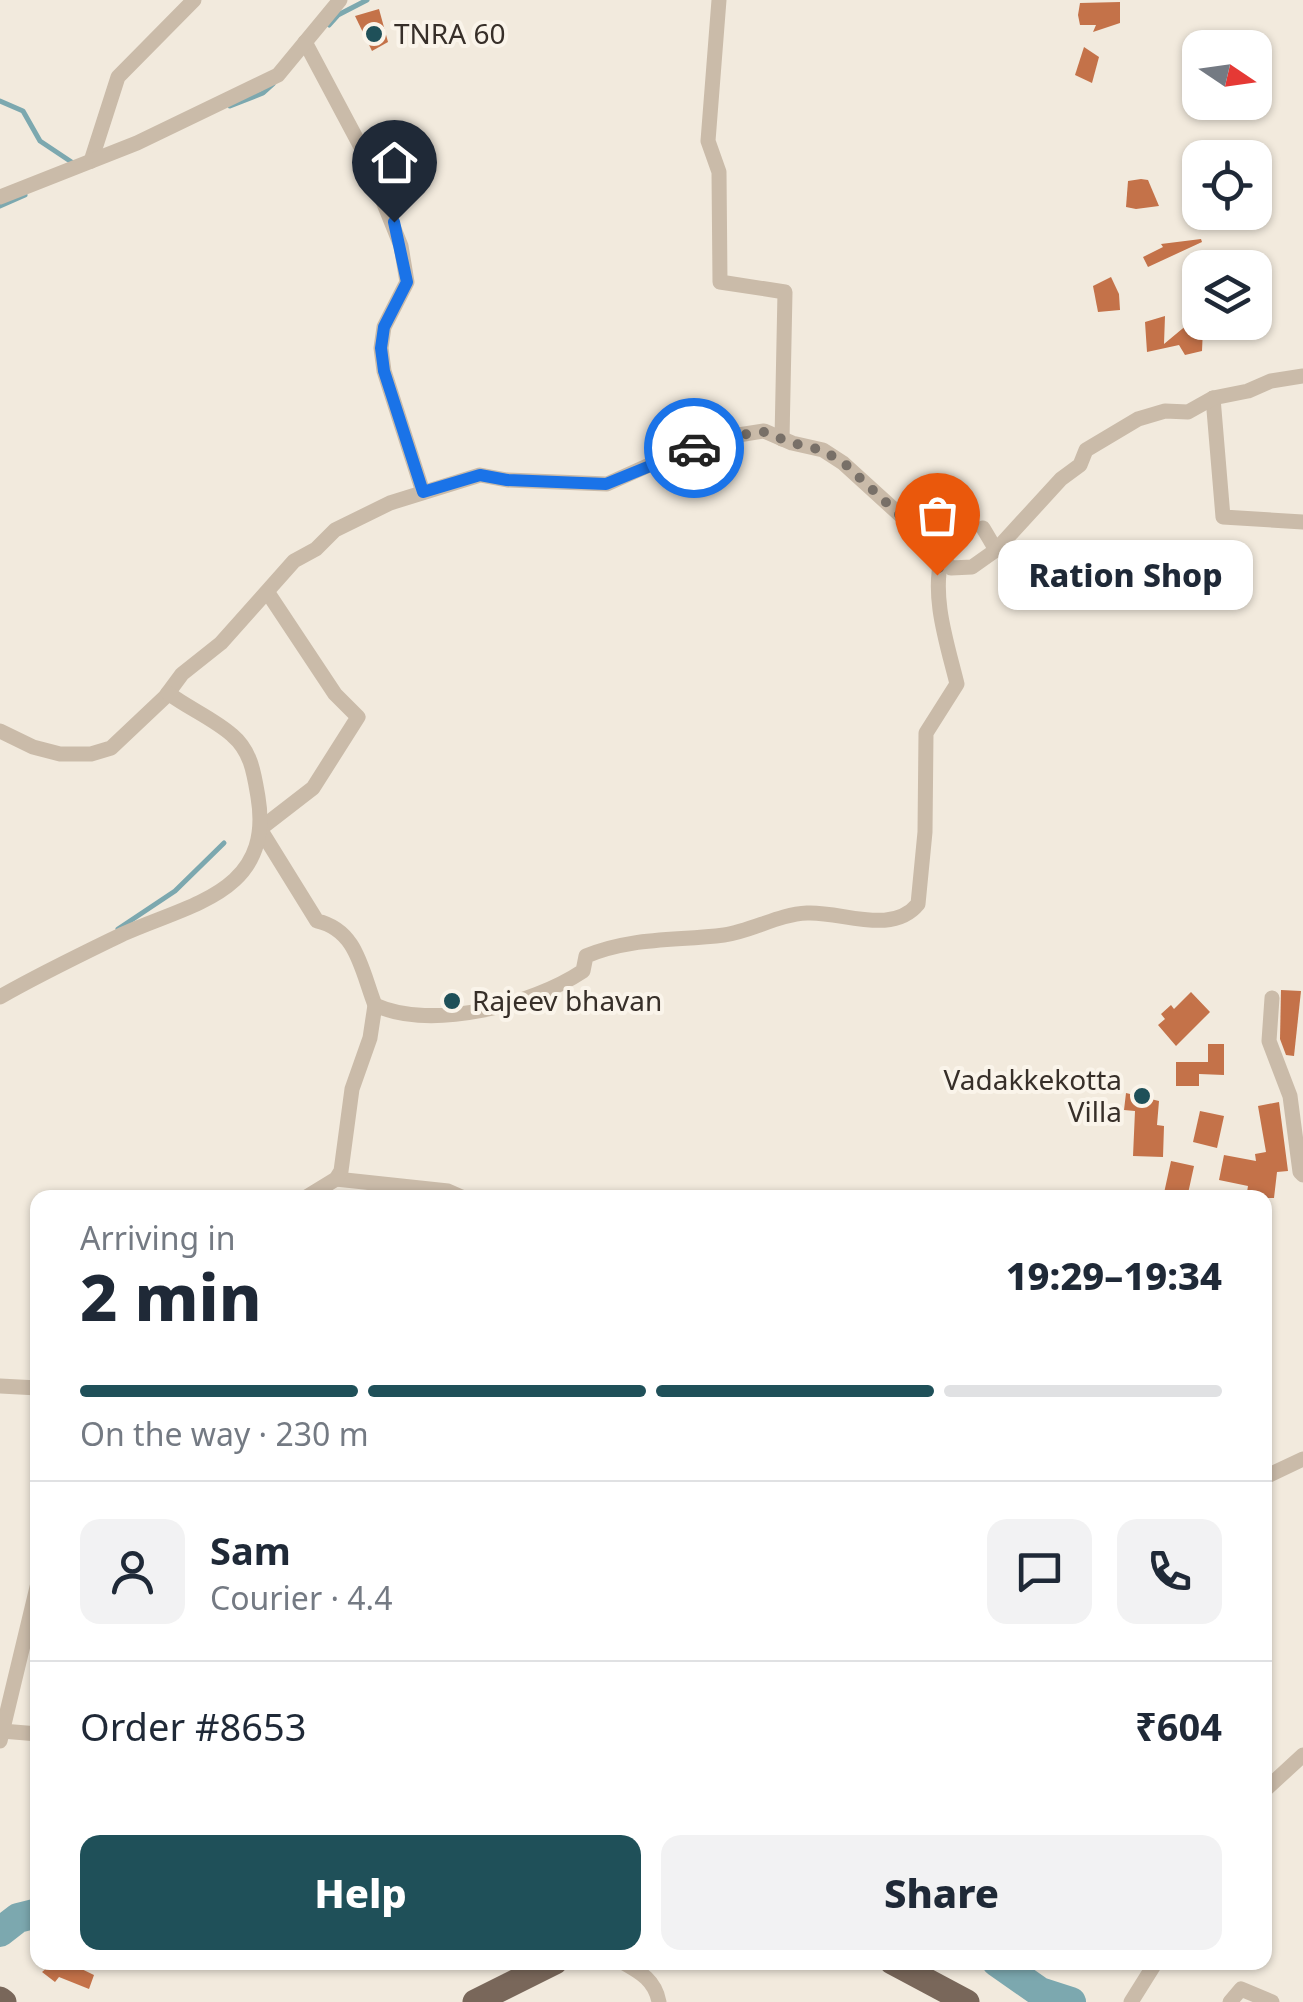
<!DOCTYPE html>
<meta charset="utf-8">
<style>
body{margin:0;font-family:"Noto Sans",sans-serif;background:#f2f2f3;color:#1f2937;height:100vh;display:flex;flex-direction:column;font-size:38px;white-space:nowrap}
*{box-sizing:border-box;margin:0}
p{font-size:32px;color:#747a83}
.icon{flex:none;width:55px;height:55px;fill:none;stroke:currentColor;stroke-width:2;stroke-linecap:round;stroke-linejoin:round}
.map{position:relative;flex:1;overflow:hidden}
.panel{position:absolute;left:30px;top:1190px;width:1242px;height:780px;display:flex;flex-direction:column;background:#fff;border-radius:20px;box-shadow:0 2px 8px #0004}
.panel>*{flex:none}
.needle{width:65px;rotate:103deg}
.buttons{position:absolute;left:1182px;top:30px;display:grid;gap:20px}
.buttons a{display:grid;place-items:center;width:90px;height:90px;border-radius:20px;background:#fff;box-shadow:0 2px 8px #0004;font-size:50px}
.pin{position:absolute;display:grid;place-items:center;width:85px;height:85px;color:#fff;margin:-102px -42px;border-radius:50% 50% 50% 0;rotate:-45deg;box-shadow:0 0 10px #0007}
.pin .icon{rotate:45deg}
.courier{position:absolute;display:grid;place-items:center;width:100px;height:100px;margin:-50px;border:8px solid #1a73e8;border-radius:50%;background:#fff;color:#222;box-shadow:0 2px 12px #0007}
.bubble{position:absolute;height:70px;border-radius:20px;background:#fff;box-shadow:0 2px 8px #0004;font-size:32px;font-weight:800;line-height:70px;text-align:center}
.overview em{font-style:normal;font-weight:800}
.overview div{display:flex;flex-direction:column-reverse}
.overview{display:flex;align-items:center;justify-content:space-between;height:170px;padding:0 50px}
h1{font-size:65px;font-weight:800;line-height:75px}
.bar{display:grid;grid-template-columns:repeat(4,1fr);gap:15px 10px;align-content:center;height:120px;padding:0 50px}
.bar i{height:12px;border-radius:8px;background:#e0e1e3}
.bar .selected{background:#1f5059}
.bar p{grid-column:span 4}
.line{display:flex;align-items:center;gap:25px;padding:0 50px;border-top:2px solid #e0e1e3}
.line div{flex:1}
.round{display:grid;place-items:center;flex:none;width:105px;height:105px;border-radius:20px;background:#f2f2f3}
.button{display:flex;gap:20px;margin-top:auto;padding:20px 50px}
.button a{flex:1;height:115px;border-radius:20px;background:#1f5059;color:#fff;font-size:40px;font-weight:800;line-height:115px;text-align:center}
.button a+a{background:#f2f2f3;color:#1f2937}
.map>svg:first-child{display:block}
</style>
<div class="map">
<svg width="1303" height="2002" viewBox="0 0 1303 2002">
<rect width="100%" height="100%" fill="#f2eadd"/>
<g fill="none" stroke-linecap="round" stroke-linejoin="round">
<!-- stream -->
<g stroke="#7ca8af" stroke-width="5">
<polyline points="329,25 338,15 367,0"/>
<polyline points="0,101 23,111 40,141 73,163"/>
<polyline points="230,106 263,93 273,84"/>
<polyline points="0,206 25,195"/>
<polyline points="118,929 175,891 224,843"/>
</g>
<!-- river -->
<g stroke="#7ca8af" stroke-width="30">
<polyline points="0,1932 18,1918 38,1913"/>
<polyline points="997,1962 1040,1992 1071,2002"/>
</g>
</g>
<!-- building -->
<g fill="#c47249">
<polygon points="1120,2 1120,23 1093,32 1096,25 1080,25 1078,15 1080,3"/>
<polygon points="379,9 388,42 372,51 355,16"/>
<polygon points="1227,33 1238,34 1238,48 1186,48 1185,40"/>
<polygon points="1084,47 1099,57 1092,83 1075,75"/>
<polygon points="1141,179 1148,180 1159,206 1136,209 1126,207 1128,181"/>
<polygon points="1201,239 1202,242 1148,267 1143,257 1163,247 1161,244"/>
<polygon points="1111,277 1119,294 1120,310 1098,312 1093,286"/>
<polygon points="1165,316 1164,344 1188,324 1193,329 1203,328 1202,351 1185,355 1179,345 1147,352 1145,322"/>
<polygon points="1281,990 1301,991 1294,1056 1286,1055 1280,1039"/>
<polygon points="1191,992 1210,1012 1176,1046 1158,1025 1165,1019 1161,1014 1171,1005 1174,1009"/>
<polygon points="1208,1044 1224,1044 1224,1075 1199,1074 1199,1086 1176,1086 1176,1062 1208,1062"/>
<polygon points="1126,1093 1159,1101 1157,1125 1164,1126 1163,1157 1133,1156 1135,1111 1124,1110"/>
<polygon points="1279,1102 1288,1171 1277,1172 1274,1198 1246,1198 1248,1186 1219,1180 1224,1155 1256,1161 1255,1154 1266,1152 1258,1106"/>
<polygon points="1200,1111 1224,1116 1217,1148 1193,1142"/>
<polygon points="1171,1161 1194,1166 1187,1198 1164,1193"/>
<polygon points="54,1962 67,1962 94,1975 89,1989 59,1977 55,1982 42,1972"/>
</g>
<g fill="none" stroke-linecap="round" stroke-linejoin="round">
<!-- minor -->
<g stroke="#cabba9" stroke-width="15">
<polyline points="719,0 708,141 719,172 720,282 785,292 782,439"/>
<polyline points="305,42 362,149 401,246 407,282 384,327 381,348 384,371 423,492"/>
<polyline points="91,161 118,77 194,0"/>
<polyline points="0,197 137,143 278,75 340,0"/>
<polyline points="1213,398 1223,517 1303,522"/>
<polyline points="983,528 996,550"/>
<path d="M268,593L335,694L358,717L313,788L260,829L317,921C357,930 361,969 375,1005"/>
<polyline points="0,731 33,747 60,754 91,754 111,748 165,697 182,674 221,643 294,561 316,549 335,530 390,503 480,475 507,480 607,484 676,453 732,436 764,431 792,443 823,450 843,463 921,534 951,568 972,567 996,550 1061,479 1080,465 1086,450 1138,419 1165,411 1188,412 1213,398 1248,391 1271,381 1303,376"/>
<path d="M0,997C40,974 82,954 123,934C189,904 274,893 258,797C254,773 251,751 232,735C214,719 188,708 168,693"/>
<polyline points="1272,998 1269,1041 1290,1096 1300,1172 1303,1175"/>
<polyline points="336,1179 448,1191 464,1198"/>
<path d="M305,1198L336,1179L341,1171L352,1089L370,1038L375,1005C432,1031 532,1005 583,971L586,956C631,937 676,941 724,935C752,931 779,914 807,913C842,911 892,936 918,904L925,832L926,733L957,684C947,643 931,597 942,556"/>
<polyline points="0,1386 38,1388"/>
<polyline points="1265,1477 1303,1459"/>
<polyline points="2,1731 38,1734"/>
<polyline points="0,1741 38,1583"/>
<polyline points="1265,1790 1303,1755"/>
<path d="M622,1962C640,1972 655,1980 659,2002"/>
<polyline points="1131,2002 1156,1962"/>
<polyline points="1230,2002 1241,1989 1272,2002"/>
</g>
<!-- primary -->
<g stroke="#79675a" stroke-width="25">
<polyline points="892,1962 967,2002"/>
<polyline points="0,1999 4,2002"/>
<polyline points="475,2002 555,1962"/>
</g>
</g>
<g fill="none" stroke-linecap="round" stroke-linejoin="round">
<!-- done -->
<polyline stroke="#787068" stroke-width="10" stroke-dasharray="0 18" points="694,448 732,436 764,432 792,443 822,450 844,463 938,551 942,556 937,575"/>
<!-- route -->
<polyline stroke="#1a73e8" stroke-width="12" points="394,222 407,282 384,327 381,348 384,371 423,492 480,475 507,480 606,484 694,448"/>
</g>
<!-- markers -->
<g fill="#1f5059" stroke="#faf4ea" stroke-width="4">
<circle cx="374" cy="34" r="10"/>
<circle cx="452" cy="1001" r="10"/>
<circle cx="1142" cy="1096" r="10"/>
</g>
<g text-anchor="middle" stroke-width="8" stroke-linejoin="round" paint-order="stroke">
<!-- poi labels -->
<g font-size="28" fill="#372f29" stroke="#faf4ea" text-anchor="start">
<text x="394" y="44">TNRA 60</text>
<text x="472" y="1011">Rajeev bhavan</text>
<text x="1122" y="1090" text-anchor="end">Vadakkekotta<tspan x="1122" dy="32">Villa</tspan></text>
</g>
</g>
</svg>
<div class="buttons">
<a><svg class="needle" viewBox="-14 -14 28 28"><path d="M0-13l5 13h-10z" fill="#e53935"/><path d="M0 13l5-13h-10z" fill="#747a83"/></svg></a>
<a><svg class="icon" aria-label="locate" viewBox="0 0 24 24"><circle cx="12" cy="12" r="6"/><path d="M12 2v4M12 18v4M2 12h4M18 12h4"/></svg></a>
<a><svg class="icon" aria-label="layers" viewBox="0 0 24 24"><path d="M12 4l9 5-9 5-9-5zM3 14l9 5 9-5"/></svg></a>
</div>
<div class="pin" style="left:937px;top:575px;background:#ea580c"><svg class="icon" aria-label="bag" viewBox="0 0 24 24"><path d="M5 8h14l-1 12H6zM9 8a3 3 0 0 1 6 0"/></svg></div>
<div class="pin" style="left:394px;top:222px;background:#1f2937"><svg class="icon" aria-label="home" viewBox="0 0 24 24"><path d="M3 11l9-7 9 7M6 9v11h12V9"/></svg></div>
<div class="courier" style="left:694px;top:448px"><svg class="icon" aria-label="car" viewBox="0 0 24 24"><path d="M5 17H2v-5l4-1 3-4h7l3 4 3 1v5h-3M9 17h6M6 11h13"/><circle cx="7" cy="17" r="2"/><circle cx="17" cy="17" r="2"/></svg></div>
<div class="bubble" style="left:998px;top:540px;width:255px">Ration Shop</div>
<section class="panel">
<div class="overview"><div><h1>2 min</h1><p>Arriving in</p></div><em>19:29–19:34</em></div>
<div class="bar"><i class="selected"></i><i class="selected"></i><i class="selected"></i><i></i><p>On the way · 230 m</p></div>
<div class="line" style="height:180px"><a class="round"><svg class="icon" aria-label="person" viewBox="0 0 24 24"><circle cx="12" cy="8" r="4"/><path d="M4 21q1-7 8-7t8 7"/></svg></a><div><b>Sam</b><p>Courier · 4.4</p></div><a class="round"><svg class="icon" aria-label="chat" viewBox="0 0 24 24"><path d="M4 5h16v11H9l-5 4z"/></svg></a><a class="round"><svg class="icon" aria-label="phone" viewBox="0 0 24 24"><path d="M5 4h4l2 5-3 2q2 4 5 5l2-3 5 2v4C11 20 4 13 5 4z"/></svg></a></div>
<div class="line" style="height:130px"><div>Order #8653</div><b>₹604</b></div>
<div class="button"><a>Help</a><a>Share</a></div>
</section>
</div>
